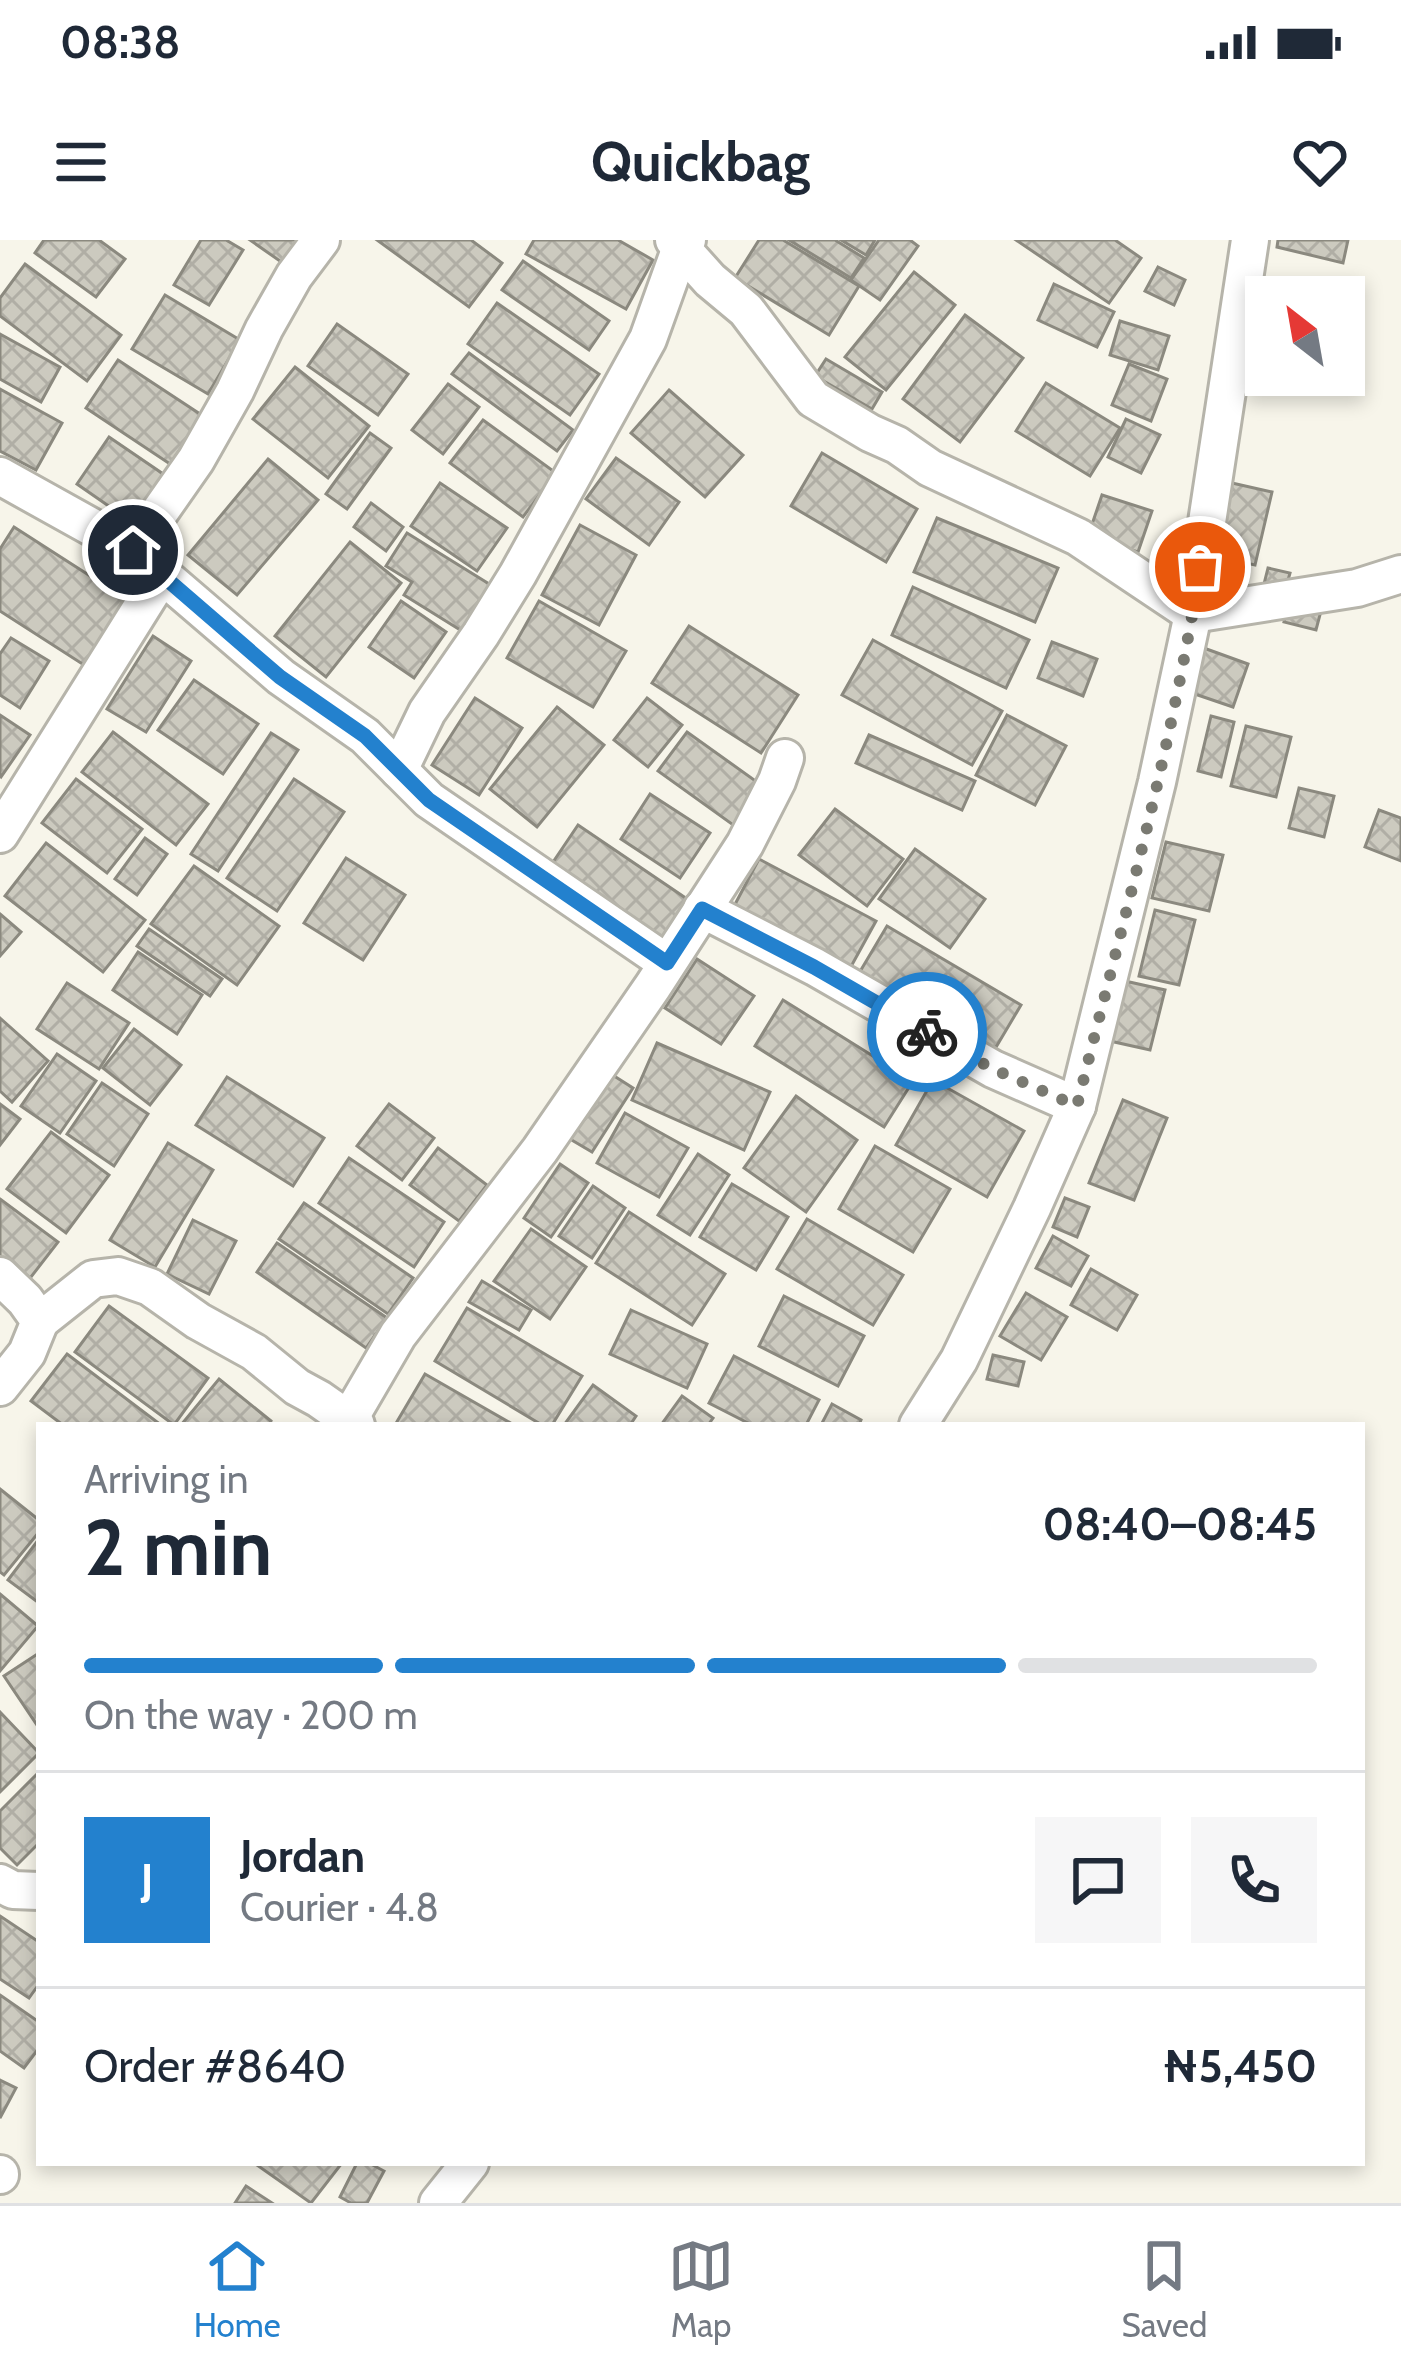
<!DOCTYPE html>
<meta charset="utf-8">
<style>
body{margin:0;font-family:Cabin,sans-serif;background:#f6f6f7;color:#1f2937;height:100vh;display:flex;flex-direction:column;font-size:45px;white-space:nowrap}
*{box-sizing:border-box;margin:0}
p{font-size:39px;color:#747a83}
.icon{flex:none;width:66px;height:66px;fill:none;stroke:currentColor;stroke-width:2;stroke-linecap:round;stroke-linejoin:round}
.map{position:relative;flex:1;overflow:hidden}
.drawer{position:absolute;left:36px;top:1182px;width:1329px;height:744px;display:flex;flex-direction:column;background:#fff;border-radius:0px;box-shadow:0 6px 18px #0003}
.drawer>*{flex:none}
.needle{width:78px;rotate:329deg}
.fabs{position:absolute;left:1245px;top:36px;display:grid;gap:24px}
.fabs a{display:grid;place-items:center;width:120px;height:120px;border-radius:0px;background:#fff;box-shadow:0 6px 18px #0003;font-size:60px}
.pin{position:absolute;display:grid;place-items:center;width:102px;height:102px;color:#fff;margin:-51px;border:6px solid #fff;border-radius:50%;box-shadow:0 3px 12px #0007}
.courier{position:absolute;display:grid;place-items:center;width:120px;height:120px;margin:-60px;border:9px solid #2381ce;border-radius:50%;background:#fff;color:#222;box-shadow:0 3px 15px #0007}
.summary em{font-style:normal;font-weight:700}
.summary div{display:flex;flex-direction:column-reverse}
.summary{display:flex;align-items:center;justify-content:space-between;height:204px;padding:0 48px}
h1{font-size:78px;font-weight:700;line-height:90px}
.bar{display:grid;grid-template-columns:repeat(4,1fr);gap:18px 12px;align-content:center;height:144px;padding:0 48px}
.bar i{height:15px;border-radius:9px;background:#e0e1e3}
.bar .current{background:#2381ce}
.bar p{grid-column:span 4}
.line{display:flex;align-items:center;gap:30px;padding:0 48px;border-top:3px solid #e0e1e3}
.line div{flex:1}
.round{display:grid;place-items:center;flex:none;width:126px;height:126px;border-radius:0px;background:#f6f6f7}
.status{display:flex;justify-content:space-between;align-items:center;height:84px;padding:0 60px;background:#fff;direction:ltr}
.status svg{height:33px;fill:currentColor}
header{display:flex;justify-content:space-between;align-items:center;height:156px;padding:0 48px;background:#fff;font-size:54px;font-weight:700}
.tab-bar{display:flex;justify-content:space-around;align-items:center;height:168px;border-top:3px solid #e0e1e3;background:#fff;font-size:33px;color:#747a83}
.tab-bar a{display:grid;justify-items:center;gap:6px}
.tab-bar .current{color:#2381ce}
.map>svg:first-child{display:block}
</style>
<div class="status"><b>08:38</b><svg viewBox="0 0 49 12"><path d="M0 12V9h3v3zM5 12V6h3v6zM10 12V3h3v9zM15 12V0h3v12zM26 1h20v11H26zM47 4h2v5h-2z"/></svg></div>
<header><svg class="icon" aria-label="menu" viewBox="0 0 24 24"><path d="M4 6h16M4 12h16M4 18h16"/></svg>Quickbag<svg class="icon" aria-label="heart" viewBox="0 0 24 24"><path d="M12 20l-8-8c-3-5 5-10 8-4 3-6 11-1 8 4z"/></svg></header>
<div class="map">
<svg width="1401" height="1963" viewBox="0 0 1401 1963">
<defs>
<pattern id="building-cross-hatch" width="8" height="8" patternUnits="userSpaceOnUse" patternTransform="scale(3)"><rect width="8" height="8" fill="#cccabf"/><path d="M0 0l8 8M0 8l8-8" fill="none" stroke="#b0aea5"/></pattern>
</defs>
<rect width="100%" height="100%" fill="#f7f5ea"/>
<!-- building -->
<g fill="url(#building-cross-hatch)" stroke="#8b897f" stroke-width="3">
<polygon points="44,0 99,0 125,19 96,57 35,13"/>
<polygon points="201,0 226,0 243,10 209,65 174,45"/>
<polygon points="250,0 305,0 287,26"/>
<polygon points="377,0 471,0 502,23 469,67"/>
<polygon points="534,0 618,0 653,20 626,69 526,14"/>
<polygon points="759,0 783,0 859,46 829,95 735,38"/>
<polygon points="789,0 835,0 864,18 851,38"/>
<polygon points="841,0 875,0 866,15"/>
<polygon points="879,0 910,0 918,6 880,60 851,40"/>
<polygon points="1016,0 1115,0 1141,18 1109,63"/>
<polygon points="1278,0 1348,0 1343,23 1277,7"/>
<polygon points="523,21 609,81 589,110 502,50"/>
<polygon points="25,24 121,95 87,141 0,76 0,58"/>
<polygon points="1158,27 1185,40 1174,65 1145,51"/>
<polygon points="914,32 955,65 886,150 845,117"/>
<polygon points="1054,44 1114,72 1097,107 1038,80"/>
<polygon points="165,55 240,100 208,154 132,109"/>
<polygon points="497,63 599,134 570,175 468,104"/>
<polygon points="965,75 1023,118 960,202 903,159"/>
<polygon points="1120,81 1169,96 1158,130 1110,115"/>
<polygon points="337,84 408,134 378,175 308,126"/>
<polygon points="0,94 60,127 41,162 0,139"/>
<polygon points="469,113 573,190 557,211 452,134"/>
<polygon points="826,119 882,152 872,169 815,136"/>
<polygon points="118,120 203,176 170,224 86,168"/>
<polygon points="1129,124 1167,139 1151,181 1112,165"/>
<polygon points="295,127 369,186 328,238 253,179"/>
<polygon points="1046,143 1120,188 1090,236 1016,191"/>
<polygon points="448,144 479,167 443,214 412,190"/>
<polygon points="0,149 62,183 36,230 0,211"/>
<polygon points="669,150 743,215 705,257 631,193"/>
<polygon points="1126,179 1160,195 1141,233 1108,217"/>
<polygon points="483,180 556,233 523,277 450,223"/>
<polygon points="370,193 391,208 347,269 326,254"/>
<polygon points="109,197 169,238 136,285 77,244"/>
<polygon points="822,213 917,269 886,322 791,266"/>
<polygon points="616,218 679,262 649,305 586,259"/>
<polygon points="268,219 318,260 237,355 188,315"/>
<polygon points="440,243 507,288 477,331 411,286"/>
<polygon points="1232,243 1272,252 1255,325 1214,316"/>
<polygon points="1102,255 1152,271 1138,312 1088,296"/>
<polygon points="371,263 403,287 386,311 354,287"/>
<polygon points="937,278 1058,328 1035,382 914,332"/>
<polygon points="580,285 636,315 599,385 542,355"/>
<polygon points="14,287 126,359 84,425 0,371 0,309"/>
<polygon points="407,293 494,347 465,393 404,355 412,342 386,326"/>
<polygon points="350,302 401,343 326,437 275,396"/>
<polygon points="1268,328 1290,333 1282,362 1261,356"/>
<polygon points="913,347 1029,400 1006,448 892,395"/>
<polygon points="1290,359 1322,367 1316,390 1284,382"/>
<polygon points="401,361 446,392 414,438 369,407"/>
<polygon points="539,361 626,411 593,467 507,418"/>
<polygon points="689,386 798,455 761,513 652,443"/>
<polygon points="153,396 191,421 146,492 107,469"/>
<polygon points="11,398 49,421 20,468 0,455 0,414"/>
<polygon points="873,400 1002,471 972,525 842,455"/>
<polygon points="1052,402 1097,419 1083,456 1038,438"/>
<polygon points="1201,407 1248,424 1233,467 1186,451"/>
<polygon points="194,440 258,484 223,534 158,490"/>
<polygon points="475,458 522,488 479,555 432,525"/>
<polygon points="647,458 682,485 648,527 614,500"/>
<polygon points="557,467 604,505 537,587 490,549"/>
<polygon points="0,475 30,495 1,537 0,536"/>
<polygon points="1007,475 1066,506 1035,565 976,535"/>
<polygon points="1211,476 1234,482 1221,537 1198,531"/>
<polygon points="1246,486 1291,497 1276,557 1231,546"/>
<polygon points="113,492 208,564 176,605 82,532"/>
<polygon points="687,492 764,547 736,587 658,531"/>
<polygon points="271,493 298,510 218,631 191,614"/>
<polygon points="869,495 975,541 962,570 856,523"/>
<polygon points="76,539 142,589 107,633 42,583"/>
<polygon points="294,539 344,572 277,671 227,638"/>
<polygon points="1299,548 1334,556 1324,597 1289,588"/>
<polygon points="650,554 710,593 680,638 621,599"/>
<polygon points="835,569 903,619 867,666 799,615"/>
<polygon points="1379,570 1401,578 1401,621 1365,607"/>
<polygon points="578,585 690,661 661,704 549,628"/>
<polygon points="145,598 167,614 137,655 115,639"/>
<polygon points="1166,602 1223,615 1209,671 1152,658"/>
<polygon points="46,603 145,680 103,732 5,656"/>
<polygon points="915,609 985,659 950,708 879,659"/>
<polygon points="346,618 405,655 363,720 304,683"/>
<polygon points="759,619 876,681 848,732 732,670"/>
<polygon points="194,626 279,686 237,745 151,684"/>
<polygon points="1155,670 1195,680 1179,745 1139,736"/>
<polygon points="0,674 21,692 0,716"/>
<polygon points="887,686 1021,765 989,819 855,740"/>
<polygon points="149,689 222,739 210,756 137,706"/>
<polygon points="138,712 202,755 177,794 113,750"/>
<polygon points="697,719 754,756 721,804 665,768"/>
<polygon points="1125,741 1165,750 1150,810 1110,801"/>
<polygon points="67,743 129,783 99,829 37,789"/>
<polygon points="783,760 913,841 884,887 755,806"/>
<polygon points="0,778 48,821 12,862 0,851"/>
<polygon points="134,789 181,825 150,865 103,828"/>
<polygon points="657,803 770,852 744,910 632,860"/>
<polygon points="57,814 96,841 60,893 21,866"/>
<polygon points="611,834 633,848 592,912 570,899"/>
<polygon points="227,837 324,898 293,946 196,885"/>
<polygon points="933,840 1024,891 987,957 896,905"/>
<polygon points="102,843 148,874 114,926 67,894"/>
<polygon points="796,856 857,900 806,972 744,928"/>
<polygon points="1123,860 1167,878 1134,960 1089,943"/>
<polygon points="0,864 20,879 0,905"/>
<polygon points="389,864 434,898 402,940 357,906"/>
<polygon points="625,873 688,908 659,957 597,923"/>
<polygon points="51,892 109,935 66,993 7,949"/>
<polygon points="168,903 213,930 155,1027 110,1000"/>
<polygon points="875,906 950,949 913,1012 839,969"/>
<polygon points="438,908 487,945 459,981 410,945"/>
<polygon points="698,914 729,935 690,995 658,975"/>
<polygon points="349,918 444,982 414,1027 319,963"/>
<polygon points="560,924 588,943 551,997 524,978"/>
<polygon points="732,944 788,977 756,1030 700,997"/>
<polygon points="593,946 625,968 592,1018 559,996"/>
<polygon points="1065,958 1089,967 1077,997 1053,987"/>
<polygon points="0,959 58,1002 24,1046 0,1028"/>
<polygon points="304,963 413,1038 388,1074 279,999"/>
<polygon points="629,972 725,1034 692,1085 596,1023"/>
<polygon points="807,979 903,1035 873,1085 777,1029"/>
<polygon points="193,980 236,1001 209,1054 167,1034"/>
<polygon points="531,989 586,1027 550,1079 494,1041"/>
<polygon points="1053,996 1088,1016 1071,1046 1036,1028"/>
<polygon points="277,1003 387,1078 366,1108 257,1032"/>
<polygon points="1091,1029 1137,1055 1117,1090 1071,1065"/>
<polygon points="482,1041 531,1070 519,1090 469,1062"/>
<polygon points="1026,1053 1067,1077 1041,1120 1000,1096"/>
<polygon points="784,1056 864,1096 838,1146 759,1106"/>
<polygon points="109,1066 208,1138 174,1185 75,1112"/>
<polygon points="467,1068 582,1136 552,1185 542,1185 435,1121"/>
<polygon points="631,1070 707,1104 687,1148 610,1114"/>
<polygon points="67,1114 161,1185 63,1185 31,1161"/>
<polygon points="993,1115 1024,1122 1018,1146 987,1139"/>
<polygon points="734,1116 819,1160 806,1185 752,1185 709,1163"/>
<polygon points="425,1134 514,1185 395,1185"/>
<polygon points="219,1139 271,1181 269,1185 181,1185"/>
<polygon points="593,1145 636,1176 630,1185 564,1185"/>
<polygon points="682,1156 713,1178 708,1185 661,1185"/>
<polygon points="832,1164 861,1180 859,1185 821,1185"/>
<polygon points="0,1249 39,1280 39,1292 4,1335 0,1332"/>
<polygon points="39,1299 39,1363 8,1340"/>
<polygon points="0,1354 38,1386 0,1431"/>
<polygon points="39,1413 39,1488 4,1436"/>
<polygon points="0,1472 39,1513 0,1552"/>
<polygon points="39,1532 39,1603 17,1625 0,1608 0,1571"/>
<polygon points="0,1676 39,1702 39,1744 29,1758 0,1739"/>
<polygon points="0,1755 39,1782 39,1808 24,1828 0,1811"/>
<polygon points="0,1840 16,1848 0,1878"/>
<polygon points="254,1923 342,1923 311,1963"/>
<polygon points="357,1923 369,1923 384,1931 367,1963 351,1963 340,1957"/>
<polygon points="246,1946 272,1963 235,1963"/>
</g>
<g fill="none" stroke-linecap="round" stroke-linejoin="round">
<defs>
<g id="minor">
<polyline points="674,0 710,40 746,70 813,159 870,193 897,205 930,228 1078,297 1193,374 1357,348 1401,334"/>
<polyline points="0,236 133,310 281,437 365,496 429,560 667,723"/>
<polyline points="133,310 196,220 235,151 264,89 294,36 321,0"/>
<polyline points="399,530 427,472 481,394 518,334 648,99 681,7 687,0"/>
<polyline points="0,594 162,335"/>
<polyline points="702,669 815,727 993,829 1077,866"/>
<polyline points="0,1036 25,1060 40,1081 27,1113 0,1147"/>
<polyline points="40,1081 93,1039 118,1036 150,1047 198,1081 254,1112 297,1147 319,1159 356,1185"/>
<polyline points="349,1179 398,1095 540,910 653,746 745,604 777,541 785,518"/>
<polyline points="918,1185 959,1120 1032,968 1077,866 1157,542 1193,374 1250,0"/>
<polyline points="0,1643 13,1650 39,1651"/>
<polyline points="0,1934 0,1935"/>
<polyline points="438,1963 470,1923"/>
</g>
</defs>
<!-- minor casing -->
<use href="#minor" stroke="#b6b4aa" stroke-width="42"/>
<!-- minor -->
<use href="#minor" stroke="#fff" stroke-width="36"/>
</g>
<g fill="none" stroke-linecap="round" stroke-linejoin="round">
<!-- done -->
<path stroke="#7a7a72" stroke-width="12" stroke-dasharray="0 21.6" d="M927,792L993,829L1077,866C1121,688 1172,509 1200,327"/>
<!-- route -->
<polyline stroke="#2381ce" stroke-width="15" points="133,310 280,437 365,496 429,560 667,723 702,669 814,727 927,792"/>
</g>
</svg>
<div class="fabs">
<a><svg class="needle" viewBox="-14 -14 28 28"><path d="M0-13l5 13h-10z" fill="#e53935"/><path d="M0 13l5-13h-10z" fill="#747a83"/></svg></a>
</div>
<div class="pin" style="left:1200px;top:327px;background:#ea580c"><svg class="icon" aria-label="bag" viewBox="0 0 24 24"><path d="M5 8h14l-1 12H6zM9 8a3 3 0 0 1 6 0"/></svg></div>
<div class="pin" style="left:133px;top:310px;background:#1f2937"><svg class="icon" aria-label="home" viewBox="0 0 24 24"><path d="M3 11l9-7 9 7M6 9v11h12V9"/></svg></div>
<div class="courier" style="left:927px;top:792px"><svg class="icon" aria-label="bike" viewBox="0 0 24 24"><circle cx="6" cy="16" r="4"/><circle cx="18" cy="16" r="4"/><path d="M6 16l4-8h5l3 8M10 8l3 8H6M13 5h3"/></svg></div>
<section class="drawer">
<div class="summary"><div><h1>2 min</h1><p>Arriving in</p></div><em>08:40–08:45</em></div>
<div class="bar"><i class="current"></i><i class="current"></i><i class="current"></i><i></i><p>On the way · 200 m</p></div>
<div class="line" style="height:216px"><b class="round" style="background:#2381ce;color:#fff">J</b><div><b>Jordan</b><p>Courier · 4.8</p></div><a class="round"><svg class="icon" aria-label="chat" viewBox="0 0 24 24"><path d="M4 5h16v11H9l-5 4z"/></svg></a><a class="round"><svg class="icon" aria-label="phone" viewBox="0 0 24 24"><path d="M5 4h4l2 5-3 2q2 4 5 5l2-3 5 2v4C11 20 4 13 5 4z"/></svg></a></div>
<div class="line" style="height:156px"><div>Order #8640</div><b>₦5,450</b></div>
</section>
</div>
<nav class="tab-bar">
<a class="current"><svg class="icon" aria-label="home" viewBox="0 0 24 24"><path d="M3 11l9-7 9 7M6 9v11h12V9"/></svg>Home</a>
<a><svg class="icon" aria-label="map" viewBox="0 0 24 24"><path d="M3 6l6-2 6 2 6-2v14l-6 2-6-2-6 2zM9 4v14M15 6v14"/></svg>Map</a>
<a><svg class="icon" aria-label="saved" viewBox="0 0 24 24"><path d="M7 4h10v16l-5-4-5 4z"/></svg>Saved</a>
</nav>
